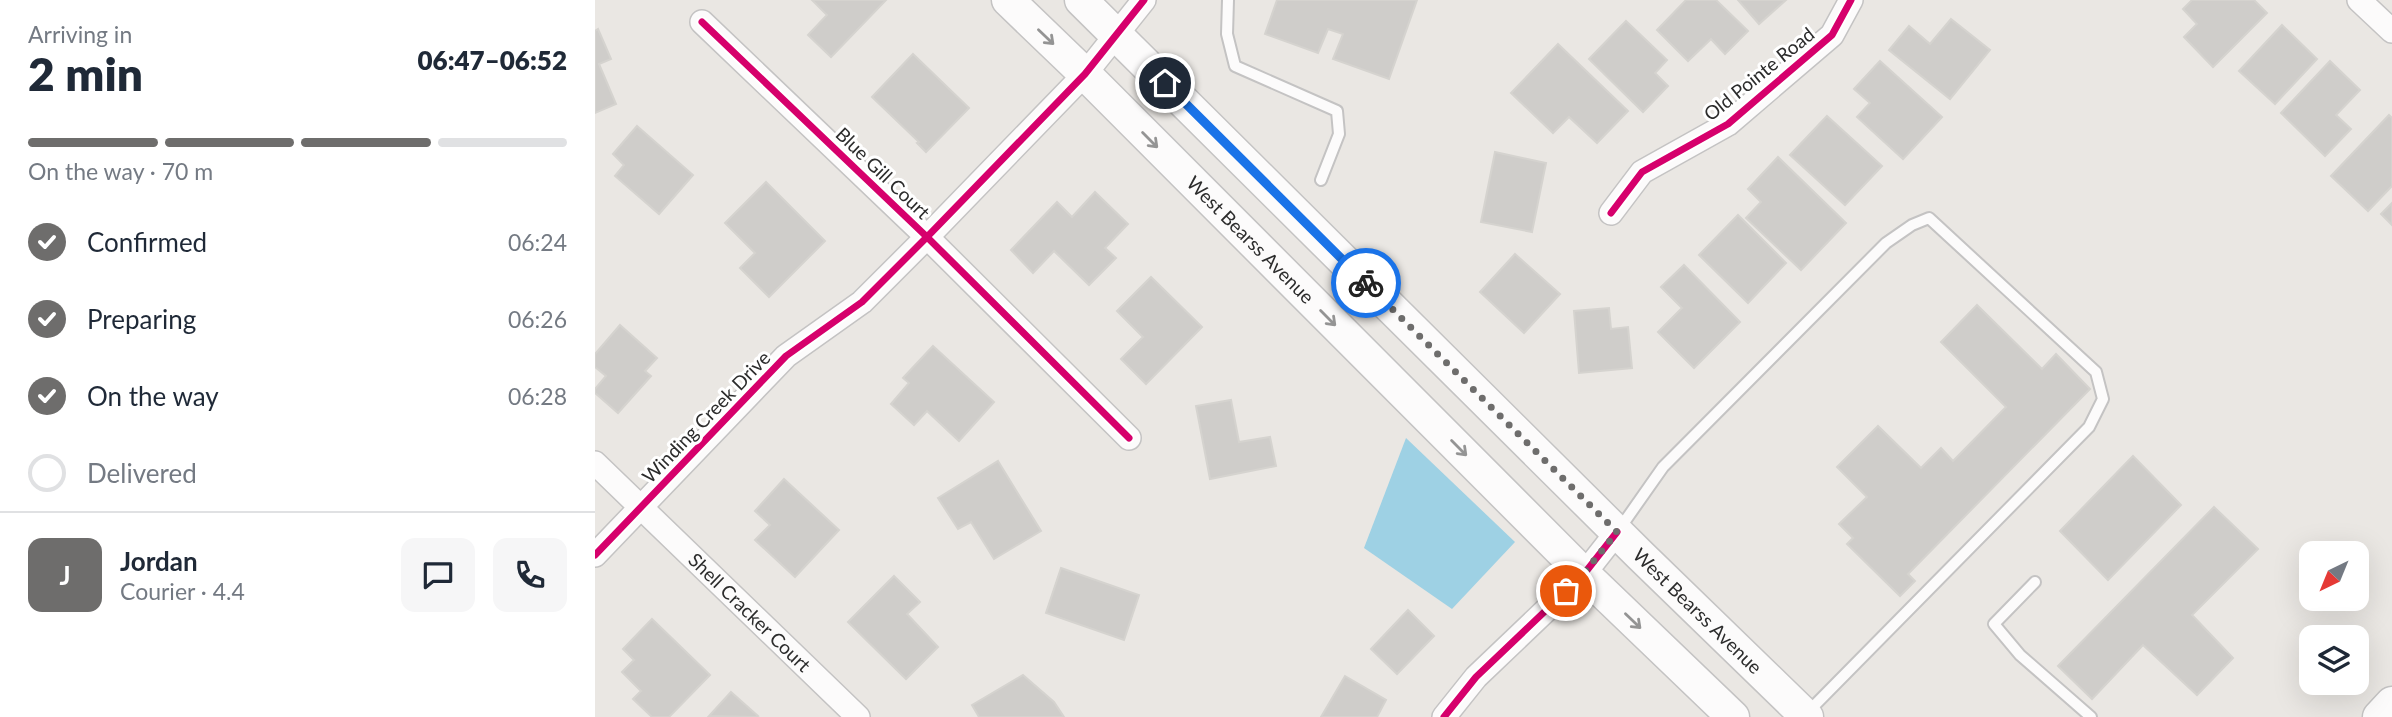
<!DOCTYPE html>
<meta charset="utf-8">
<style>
body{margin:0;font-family:Lato,sans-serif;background:#f6f6f7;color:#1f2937;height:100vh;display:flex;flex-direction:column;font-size:26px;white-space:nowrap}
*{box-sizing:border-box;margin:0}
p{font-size:23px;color:#747a83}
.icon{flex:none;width:38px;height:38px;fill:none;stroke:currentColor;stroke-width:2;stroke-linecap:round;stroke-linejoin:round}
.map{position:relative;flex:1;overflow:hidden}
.sheet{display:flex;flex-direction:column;background:#fff;width:595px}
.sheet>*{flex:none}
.needle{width:46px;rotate:223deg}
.tools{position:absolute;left:1704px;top:541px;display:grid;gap:14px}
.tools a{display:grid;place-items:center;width:70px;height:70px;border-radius:14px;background:#fff;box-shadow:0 7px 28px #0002;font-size:35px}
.pin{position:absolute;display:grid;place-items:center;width:60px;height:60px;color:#fff;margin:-30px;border:4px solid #fff;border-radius:50%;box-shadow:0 2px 7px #0007}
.courier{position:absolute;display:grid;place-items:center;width:70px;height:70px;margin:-35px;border:5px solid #1a73e8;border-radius:50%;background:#fff;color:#222;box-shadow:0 2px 9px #0007}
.overview em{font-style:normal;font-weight:800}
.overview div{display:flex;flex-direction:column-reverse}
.overview{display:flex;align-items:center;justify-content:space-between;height:119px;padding:0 28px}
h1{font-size:46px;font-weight:800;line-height:52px}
.bar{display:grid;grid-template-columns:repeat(4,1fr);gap:10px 7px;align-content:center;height:84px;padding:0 28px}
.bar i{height:9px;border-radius:5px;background:#e0e1e3}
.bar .current{background:#6e6d6c}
.bar p{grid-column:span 4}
.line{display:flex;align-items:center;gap:18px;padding:0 28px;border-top:2px solid #e0e1e3}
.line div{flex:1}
.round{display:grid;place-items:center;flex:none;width:74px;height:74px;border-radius:14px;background:#f6f6f7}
ol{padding:0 28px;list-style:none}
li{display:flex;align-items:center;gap:21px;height:77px}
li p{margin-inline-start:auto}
li .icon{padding:7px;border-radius:50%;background:#6e6d6c;color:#fff;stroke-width:4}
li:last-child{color:#747a83}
li i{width:38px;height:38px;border:4px solid #e0e1e3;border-radius:50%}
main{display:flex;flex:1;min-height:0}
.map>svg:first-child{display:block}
</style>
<main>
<section class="sheet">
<div class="overview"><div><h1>2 min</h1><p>Arriving in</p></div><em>06:47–06:52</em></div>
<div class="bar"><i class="current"></i><i class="current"></i><i class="current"></i><i></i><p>On the way · 70 m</p></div>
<ol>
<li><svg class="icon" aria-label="check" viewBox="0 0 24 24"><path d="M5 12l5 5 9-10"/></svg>Confirmed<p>06:24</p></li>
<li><svg class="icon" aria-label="check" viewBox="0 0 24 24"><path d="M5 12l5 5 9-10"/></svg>Preparing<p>06:26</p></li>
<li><svg class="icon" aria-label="check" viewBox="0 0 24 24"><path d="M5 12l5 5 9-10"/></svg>On the way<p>06:28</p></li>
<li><i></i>Delivered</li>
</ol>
<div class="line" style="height:126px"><b class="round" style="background:#6e6d6c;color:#fff">J</b><div><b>Jordan</b><p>Courier · 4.4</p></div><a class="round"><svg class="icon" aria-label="chat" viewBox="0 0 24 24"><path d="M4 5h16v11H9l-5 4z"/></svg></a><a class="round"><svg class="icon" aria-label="phone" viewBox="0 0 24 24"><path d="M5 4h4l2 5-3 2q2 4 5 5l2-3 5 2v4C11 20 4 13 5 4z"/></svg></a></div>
</section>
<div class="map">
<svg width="1797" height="717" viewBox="0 0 1797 717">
<rect width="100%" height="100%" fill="#eae7e3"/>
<!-- water -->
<polygon fill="#9ed1e4" points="811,438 920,542 857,609 769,548"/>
<!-- building -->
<g fill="#cfcdca" stroke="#d5d3cf" stroke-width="2">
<polygon points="217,0 291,0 236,57 213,35 232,15"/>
<polygon points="682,0 822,0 794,79 738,59 748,34 733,29 723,53 670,34"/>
<polygon points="1091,0 1121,0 1153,31 1130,54 1116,39 1093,61 1062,30"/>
<polygon points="1143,0 1191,0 1164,24"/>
<polygon points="1597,0 1659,0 1672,13 1618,67 1589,37 1602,24 1588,9"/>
<polygon points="1356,19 1395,50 1355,99 1294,50 1314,26 1335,44"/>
<polygon points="1031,21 1072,60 1060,73 1073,86 1048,112 994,59"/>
<polygon points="1687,25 1722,59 1680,104 1644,71"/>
<polygon points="3,29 16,59 4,64 21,104 0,113 0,31"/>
<polygon points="963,44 1033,111 1002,143 974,117 958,133 916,93"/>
<polygon points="318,54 374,108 331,152 322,143 324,142 277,97"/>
<polygon points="1285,61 1347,117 1308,159 1262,117 1275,103 1259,89"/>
<polygon points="1735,61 1765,90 1741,115 1756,129 1730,156 1686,113"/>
<polygon points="1794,115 1797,118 1797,186 1773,211 1736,176"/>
<polygon points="1232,116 1287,166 1250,205 1195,155"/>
<polygon points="42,126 98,175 64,214 20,176 29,165 18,154"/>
<polygon points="900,152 951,163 937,232 886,222"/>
<polygon points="1183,157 1251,223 1206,270 1151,218 1166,202 1153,189"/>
<polygon points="171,182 230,241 174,297 145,268 160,253 130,223"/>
<polygon points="500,192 533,224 510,248 521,258 494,285 459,251 438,273 416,250 462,202 477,217"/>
<polygon points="1797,203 1797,225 1786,214"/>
<polygon points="1143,215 1191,263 1153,303 1104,255"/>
<polygon points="920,254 965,294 929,333 885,292"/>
<polygon points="1089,265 1145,322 1099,368 1063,332 1087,308 1066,287"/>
<polygon points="556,277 607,327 551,384 526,359 548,337 522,311"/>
<polygon points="1382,305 1447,369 1461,354 1495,389 1313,574 1320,581 1305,596 1252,544 1258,538 1244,524 1272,497 1242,467 1283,426 1326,468 1346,448 1358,461 1411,407 1346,342"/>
<polygon points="1014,308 1016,329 1033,327 1037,368 984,373 979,311"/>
<polygon points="25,325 62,358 50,371 56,376 23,413 0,393 0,389 11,376 0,367 0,354"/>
<polygon points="338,346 399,402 364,441 332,411 319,425 296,404 314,383 308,378"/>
<polygon points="636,400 644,442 675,437 681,466 615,479 601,406"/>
<polygon points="1538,456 1586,505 1513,580 1465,531"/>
<polygon points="403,461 446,531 399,559 376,522 363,529 343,498"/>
<polygon points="189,479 244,530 200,577 160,540 175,525 160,511"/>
<polygon points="1619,507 1663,549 1597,615 1638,658 1602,695 1548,645 1497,699 1463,666"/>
<polygon points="466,568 544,595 529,640 451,613"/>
<polygon points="299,576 325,602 312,614 343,647 311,679 253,622"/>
<polygon points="813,610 839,636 802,674 776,649"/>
<polygon points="57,619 115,675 74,717 57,717 38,699 46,691 27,672 39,660 28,649"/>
<polygon points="428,675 459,702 469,717 384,717 377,705"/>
<polygon points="750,676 791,700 782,717 726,717"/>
<polygon points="136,692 163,716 161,717 114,716"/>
</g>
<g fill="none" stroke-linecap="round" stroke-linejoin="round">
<defs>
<g id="lane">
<polyline points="633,0 632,34 640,66 742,111 744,134 726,180"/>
<polyline points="1023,531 1068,467 1291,243 1317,225 1334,218 1501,372 1508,399 1494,427 1212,713"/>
<polyline points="1440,582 1399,624 1425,655 1496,717"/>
</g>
<g id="street">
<polyline points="1764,0 1797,31"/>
<polyline points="107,22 332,237 534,438"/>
<polyline points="1016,213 1047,172 1133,124 1237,35 1256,0"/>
<path id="s1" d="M0,463L263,717"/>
<polyline points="0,555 191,356 267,302 332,237 490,74 549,0"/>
<polyline points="849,717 881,677 989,574 1022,532"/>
</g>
<g id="secondary">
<path id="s2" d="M413,0L490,74L989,574L1138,717"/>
<path id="s3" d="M486,0L1045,555L1212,717"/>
<polyline points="1784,717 1797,703"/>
</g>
</defs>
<!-- lane casing -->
<use href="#lane" stroke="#c4c3c3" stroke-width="14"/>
<!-- street casing -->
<use href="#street" stroke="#c4c3c3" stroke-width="26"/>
<!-- secondary casing -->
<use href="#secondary" stroke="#c4c3c3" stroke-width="35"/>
<!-- lane -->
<use href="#lane" stroke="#fcfbfb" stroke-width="10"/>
<!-- street -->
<use href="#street" stroke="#fcfbfb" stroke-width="23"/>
<!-- secondary -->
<use href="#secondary" stroke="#fcfbfb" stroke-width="32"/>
<defs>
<g id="cycleway">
<polyline points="107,22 332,237 534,438"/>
<polyline points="1016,213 1047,172 1133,124 1237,35 1256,0"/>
<polyline points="0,555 191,356 267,302 332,237 490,74 549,0"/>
<polyline points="849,717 881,677 989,574 1022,532"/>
</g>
</defs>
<!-- cycleway casing -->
<use href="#cycleway" stroke="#fff" stroke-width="11"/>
<!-- cycleway -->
<use href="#cycleway" stroke="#d6006c" stroke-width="7"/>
</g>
<!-- one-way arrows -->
<defs><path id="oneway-shaft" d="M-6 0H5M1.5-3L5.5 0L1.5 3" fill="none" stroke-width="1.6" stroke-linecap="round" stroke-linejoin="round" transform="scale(1.75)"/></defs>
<g stroke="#949494">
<use href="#oneway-shaft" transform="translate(451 37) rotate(44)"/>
<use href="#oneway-shaft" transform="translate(555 140) rotate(45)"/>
<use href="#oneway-shaft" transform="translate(733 318) rotate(45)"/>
<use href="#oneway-shaft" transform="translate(864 448) rotate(45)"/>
<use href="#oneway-shaft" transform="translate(1038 621) rotate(44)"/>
</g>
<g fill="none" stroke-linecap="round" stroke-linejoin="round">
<!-- done -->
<polyline stroke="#6e6d6c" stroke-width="7" stroke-dasharray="0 12.6" points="771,283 1022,532 989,573 971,591"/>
<!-- route -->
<polyline stroke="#1a73e8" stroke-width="9" points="570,83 771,283"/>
</g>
<g text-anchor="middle" stroke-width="6" stroke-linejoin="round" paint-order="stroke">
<!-- street labels -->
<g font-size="19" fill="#2c2c2c" stroke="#fff">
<text transform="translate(1164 74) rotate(-39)" y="7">Old Pointe Road</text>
<text transform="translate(288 173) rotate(44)" y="7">Blue Gill Court</text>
<text dy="7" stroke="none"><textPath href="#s2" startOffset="341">West Bearss Avenue</textPath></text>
<text transform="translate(111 417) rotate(-46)" y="7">Winding Creek Drive</text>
<text dy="7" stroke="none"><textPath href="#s3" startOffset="868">West Bearss Avenue</textPath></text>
<text dy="7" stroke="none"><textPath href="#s1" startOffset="215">Shell Cracker Court</textPath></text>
</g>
</g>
</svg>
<div class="tools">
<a><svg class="needle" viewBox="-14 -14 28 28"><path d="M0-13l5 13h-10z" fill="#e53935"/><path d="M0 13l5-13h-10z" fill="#747a83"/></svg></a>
<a><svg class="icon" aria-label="layers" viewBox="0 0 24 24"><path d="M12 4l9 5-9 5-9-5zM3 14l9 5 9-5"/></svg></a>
</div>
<div class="pin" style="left:971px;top:591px;background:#ea580c"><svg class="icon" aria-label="bag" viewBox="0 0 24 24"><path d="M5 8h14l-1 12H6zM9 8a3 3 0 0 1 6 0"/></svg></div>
<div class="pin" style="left:570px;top:83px;background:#1f2937"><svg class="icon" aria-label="home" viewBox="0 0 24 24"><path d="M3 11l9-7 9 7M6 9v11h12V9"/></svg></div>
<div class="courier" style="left:771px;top:283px"><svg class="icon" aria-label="bike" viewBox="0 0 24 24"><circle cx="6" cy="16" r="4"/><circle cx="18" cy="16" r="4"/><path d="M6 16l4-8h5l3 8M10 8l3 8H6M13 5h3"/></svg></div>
</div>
</main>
